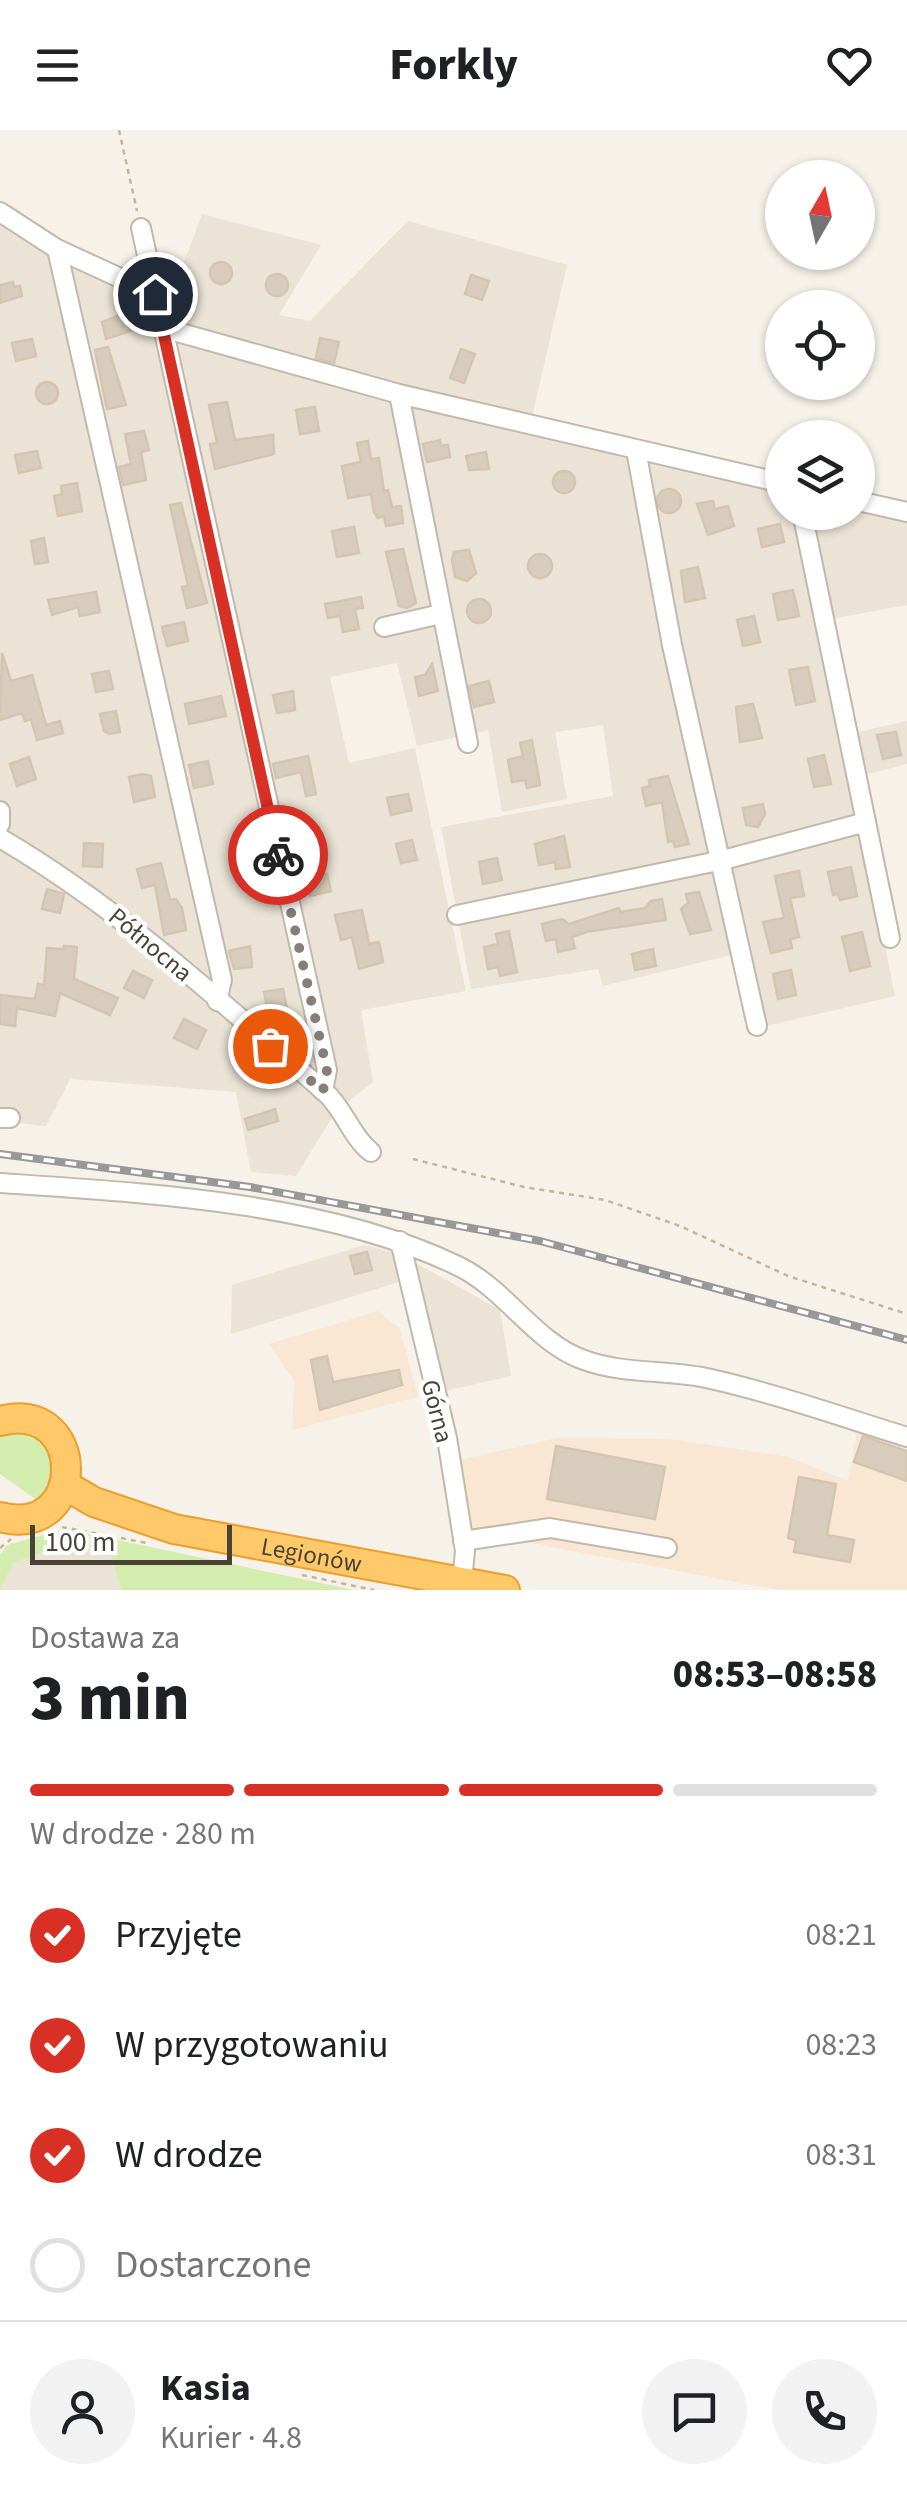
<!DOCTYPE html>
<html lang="pl">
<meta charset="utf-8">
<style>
body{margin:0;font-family:"Source Sans 3",sans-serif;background:#f2f2f2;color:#202124;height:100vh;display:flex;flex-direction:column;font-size:38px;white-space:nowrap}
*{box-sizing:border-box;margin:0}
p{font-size:32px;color:#757577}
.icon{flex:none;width:55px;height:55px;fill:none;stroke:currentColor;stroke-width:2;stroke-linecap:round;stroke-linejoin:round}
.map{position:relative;height:1460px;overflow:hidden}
.sheet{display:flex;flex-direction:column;background:#fff;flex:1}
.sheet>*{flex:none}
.needle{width:65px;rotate:9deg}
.tools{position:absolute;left:765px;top:30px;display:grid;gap:20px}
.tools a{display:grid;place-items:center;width:110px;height:110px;border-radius:50%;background:#fff;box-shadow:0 2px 8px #0004;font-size:50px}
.scale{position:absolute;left:30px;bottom:25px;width:202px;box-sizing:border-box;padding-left:10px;border:5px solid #4a4236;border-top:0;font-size:28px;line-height:35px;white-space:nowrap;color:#4a4236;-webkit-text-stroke:8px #fff;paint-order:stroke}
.pin{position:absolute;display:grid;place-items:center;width:85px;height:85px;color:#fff;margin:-42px;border:5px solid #fff;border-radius:50%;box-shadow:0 2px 10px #0007}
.courier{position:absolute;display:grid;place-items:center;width:100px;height:100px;margin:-50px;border:8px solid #d93025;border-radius:50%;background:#fff;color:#222;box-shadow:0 2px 12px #0007}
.headline em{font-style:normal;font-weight:800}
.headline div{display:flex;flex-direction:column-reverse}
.headline{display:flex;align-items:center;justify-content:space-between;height:170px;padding:0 30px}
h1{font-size:65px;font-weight:800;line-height:75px}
.bar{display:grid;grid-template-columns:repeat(4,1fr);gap:15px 10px;align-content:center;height:120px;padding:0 30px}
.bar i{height:12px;border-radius:8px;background:#e0e0e0}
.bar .selected{background:#d93025}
.bar p{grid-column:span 4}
.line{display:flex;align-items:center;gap:25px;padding:0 30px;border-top:2px solid #e0e0e0}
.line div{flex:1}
.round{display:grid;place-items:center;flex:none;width:105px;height:105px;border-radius:52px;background:#f2f2f2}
ol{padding:0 30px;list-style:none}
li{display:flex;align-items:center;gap:30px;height:110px}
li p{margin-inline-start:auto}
li .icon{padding:10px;border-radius:50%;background:#d93025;color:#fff;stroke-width:4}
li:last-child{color:#757577}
li i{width:55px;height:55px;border:5px solid #e0e0e0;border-radius:50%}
header{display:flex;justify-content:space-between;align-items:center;height:130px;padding:0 30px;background:#fff;font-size:45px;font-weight:800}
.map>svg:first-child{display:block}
</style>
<header><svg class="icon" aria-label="menu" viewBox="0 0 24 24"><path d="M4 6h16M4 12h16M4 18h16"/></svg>Forkly<svg class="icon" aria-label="heart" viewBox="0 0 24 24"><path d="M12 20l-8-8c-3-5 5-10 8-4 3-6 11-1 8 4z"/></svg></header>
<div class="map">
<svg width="907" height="1460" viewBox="0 0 907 1460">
<rect width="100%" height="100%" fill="#f6f1e9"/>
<!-- residential -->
<g fill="#eae3d6">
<polygon points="202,84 321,115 279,185 310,191 408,91 567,135 529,300 782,358 782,382 858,382 858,376 907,387 907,475 815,492 841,606 907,591 907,634 852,648 895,866 767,896 744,785 727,788 735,824 603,856 598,839 471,859 441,697 613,666 603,595 555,602 567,669 502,682 488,600 417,616 397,533 330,547 349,633 415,618 466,861 361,880 373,952 336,981 296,1046 251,1042 236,962 70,949 46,996 0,991 0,85 147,165 176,154"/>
<polygon points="365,1115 395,1123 402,1151 231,1204 232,1155"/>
<polygon points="407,1128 500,1180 511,1246 440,1262"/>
<polygon points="70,1412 110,1422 121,1460 0,1460 13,1433"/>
</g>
<!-- commercial -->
<g fill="#f9e7d3">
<polygon points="378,1181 400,1199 418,1267 292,1300 294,1251 269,1214"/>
<polygon points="857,1301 907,1320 907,1460 779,1460 514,1410 480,1416 476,1400 469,1397 455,1331 557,1308 669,1309 786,1326 848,1351"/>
</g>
<!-- green -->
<g fill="#d3edaf">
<polygon points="16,1299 45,1311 57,1340 40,1372 0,1344 0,1302"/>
<polygon points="65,1399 354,1460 121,1460 110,1422 70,1412 13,1433 0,1460 0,1425 7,1415"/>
</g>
<!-- building -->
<g fill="#d8cdbd" stroke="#d4c5b0" stroke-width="2.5">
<circle cx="221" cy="143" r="11"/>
<circle cx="277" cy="155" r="11"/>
<polygon points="471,145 489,151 482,170 465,164"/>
<polygon points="13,152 14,157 20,156 22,166 0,173 0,155"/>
<polygon points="133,180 137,199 106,209 102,192"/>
<polygon points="320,208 339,212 334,233 316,228"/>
<polygon points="32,209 36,226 16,231 12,213"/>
<polygon points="108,217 126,275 107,279 95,220"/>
<polygon points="461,219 475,224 464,253 450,248"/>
<circle cx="47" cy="263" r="11"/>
<polygon points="227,272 235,310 273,305 274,324 215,339 210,314 217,313 209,275"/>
<polygon points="315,277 319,301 300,304 296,280"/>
<polygon points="144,301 149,320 141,322 146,350 123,355 119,337 131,334 125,304"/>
<polygon points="440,310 441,316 448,315 450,327 427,332 423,314"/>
<polygon points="368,311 371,329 379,328 384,361 388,360 392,377 401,376 403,393 386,396 384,386 378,388 374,382 371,364 348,368 342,336 361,332 357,313"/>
<polygon points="37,321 41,338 19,343 15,325"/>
<polygon points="486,322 489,339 469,340 466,326"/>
<circle cx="564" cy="352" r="11"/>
<polygon points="77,353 82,381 58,386 54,366 62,364 61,356"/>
<circle cx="669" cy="371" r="12"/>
<polygon points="713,371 715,379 728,376 734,396 708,405 697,374"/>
<polygon points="181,373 207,473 187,478 182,457 188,456 170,375"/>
<polygon points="780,394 784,412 762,417 758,399"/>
<polygon points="354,397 359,423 337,427 332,401"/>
<polygon points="44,408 48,432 35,434 31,411"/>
<polygon points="403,419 416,473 407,478 399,476 386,422"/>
<polygon points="469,420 476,443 467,451 455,447 452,430 454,422"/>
<circle cx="540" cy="436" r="12"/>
<polygon points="698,437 705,468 685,472 681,441"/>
<polygon points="793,460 799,486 778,490 773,464"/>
<polygon points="96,462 100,482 80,486 78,477 52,485 48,470"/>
<polygon points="361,467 363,478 355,479 359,499 343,502 340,486 328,488 325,474"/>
<circle cx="479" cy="481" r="12"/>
<polygon points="754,486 760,512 743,516 737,490"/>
<polygon points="184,492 188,511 167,516 162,497"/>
<polygon points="2,523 11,551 32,545 46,595 60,591 63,603 37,610 31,589 25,591 22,583 0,590"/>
<polygon points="432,534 438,561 419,566 415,547 425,545"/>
<polygon points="808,537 815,571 796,575 789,540"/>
<polygon points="109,541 113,559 96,562 92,544"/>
<polygon points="489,551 494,572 474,577 469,556"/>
<polygon points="293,561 295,580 277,583 273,565"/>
<polygon points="221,566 226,586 189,594 185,574"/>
<polygon points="753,574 762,608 740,612 736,577"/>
<polygon points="116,581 120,602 109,604 104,601 100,584"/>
<polygon points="896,602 901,625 883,629 877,605"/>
<polygon points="532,610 540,655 527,658 525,650 512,652 508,630 523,626 520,613"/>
<polygon points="824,625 831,654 814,657 808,629"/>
<polygon points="308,626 316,664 306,666 301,642 276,648 273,634"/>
<polygon points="29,627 36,649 17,656 10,634"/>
<polygon points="208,631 213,654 194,658 189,635"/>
<polygon points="142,644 151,646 155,667 134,672 129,647"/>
<polygon points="668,646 689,714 675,717 673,711 668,712 662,672 646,676 642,658 650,656 649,650"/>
<polygon points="408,664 412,680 391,685 387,668"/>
<polygon points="763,674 765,684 758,697 746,695 743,678"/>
<polygon points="319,697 323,716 304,720 300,701"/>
<polygon points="564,706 570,737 556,739 555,732 539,735 535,714"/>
<polygon points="412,710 417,730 401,733 396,714"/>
<polygon points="84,713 103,714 102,737 83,736"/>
<polygon points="497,728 502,750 483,754 479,732"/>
<polygon points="161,733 170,770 176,769 182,778 186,800 164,805 155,755 142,758 137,739"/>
<polygon points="851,737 857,766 840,770 838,764 833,765 828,742"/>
<polygon points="799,741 804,766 790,768 799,807 790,809 792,818 771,823 763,792 784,788 775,746"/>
<polygon points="327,744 331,761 310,766 306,748"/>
<polygon points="47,759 64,764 60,783 42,779"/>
<polygon points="699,762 711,800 690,804 681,779 688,773 686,764"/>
<polygon points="662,769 666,790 586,802 572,807 575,818 558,822 556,809 546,811 542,794 562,789 569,794 619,778 620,782 645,778 651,771"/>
<polygon points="362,780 369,814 379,812 383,832 359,839 352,807 341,810 335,785"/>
<polygon points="509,801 517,842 500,846 498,837 488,839 484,817 498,814 496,804"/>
<polygon points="862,802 870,836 850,841 842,807"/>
<polygon points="64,816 77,817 74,849 118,868 110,885 60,863 55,886 17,878 15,896 0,894 0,865 35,869 38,854 44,855 47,818 64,819"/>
<polygon points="250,816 252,837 234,839 229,821"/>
<polygon points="653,819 656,836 635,840 632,824"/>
<polygon points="791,840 796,865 778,869 773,844"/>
<polygon points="133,841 152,850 144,868 124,858"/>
<polygon points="283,859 288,885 269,888 264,862"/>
<polygon points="184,889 206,900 197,919 174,908"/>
<polygon points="275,979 278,991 248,1000 245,989"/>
<polygon points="367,1122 372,1140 355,1144 350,1126"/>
<polygon points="327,1226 333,1252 399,1240 402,1255 320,1280 311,1230"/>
<polygon points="863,1306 907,1321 907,1351 854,1332"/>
<polygon points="556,1316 665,1337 655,1389 547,1369"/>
<polygon points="799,1347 836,1354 827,1405 854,1410 850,1432 794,1422 796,1410 788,1408"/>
</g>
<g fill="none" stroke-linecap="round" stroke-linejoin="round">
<defs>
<g id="minor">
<polyline points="0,82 57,119 155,164"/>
<polyline points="141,98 327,940 323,961"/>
<polyline points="57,119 222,850 217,871"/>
<polyline points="163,198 399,264 782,353"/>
<polyline points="399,264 468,613"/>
<polyline points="636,320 672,515 757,896"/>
<polyline points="858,371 907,382"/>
<polyline points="384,497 441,484"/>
<polyline points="0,681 0,694"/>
<polyline points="866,692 890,808"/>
<path d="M0,708C118,777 222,872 325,962C344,979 351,1006 371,1022"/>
<polyline points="457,785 723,730 866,692 802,382"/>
<polyline points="0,988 10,988"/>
<path d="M0,1053C146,1063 326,1072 458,1136C506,1159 535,1213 584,1230C625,1245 670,1239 711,1249C777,1264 842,1287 907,1307"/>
<polyline points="400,1111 447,1308 465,1421 462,1452"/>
<polyline points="463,1411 550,1398 667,1418"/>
</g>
<g id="highway">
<path d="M0,1291C88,1268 88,1410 0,1387"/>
<path id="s1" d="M65,1355L94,1372L174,1399L505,1460"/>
</g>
</defs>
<!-- minor casing -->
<use href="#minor" stroke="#c2b9aa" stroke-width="22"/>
<!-- highway casing -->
<use href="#highway" stroke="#ea9f2e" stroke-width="32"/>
<!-- path -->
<g stroke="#c5b59a" stroke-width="2.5" stroke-dasharray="5 5" stroke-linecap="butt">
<polyline points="119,0 137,81"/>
<polyline points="413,1029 524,1057 605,1070 680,1096 788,1146 907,1184"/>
<polyline points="62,1397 147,1413"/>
<polyline points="0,1418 11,1409"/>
<polyline points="302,1445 374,1460"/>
</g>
<!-- minor -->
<use href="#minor" stroke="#fff" stroke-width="18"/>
<!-- highway -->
<use href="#highway" stroke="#ffc96a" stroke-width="28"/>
<defs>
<polyline id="rail" points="0,1024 250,1057 540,1111 907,1210"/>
</defs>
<!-- rail casing -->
<use href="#rail" stroke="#989898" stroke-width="8"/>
<!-- rail -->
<use href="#rail" stroke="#fff" stroke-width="4" stroke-dasharray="11" stroke-linecap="butt"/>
</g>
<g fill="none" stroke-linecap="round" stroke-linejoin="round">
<!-- done -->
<polyline stroke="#867f75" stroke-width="10" stroke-dasharray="0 18" points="270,916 323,961 327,940 278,725"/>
<!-- route -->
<polyline stroke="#d93025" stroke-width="12" points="155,164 278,725"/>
</g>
<g text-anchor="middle" stroke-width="9" stroke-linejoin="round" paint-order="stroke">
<!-- street labels -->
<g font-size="25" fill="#4a4236" stroke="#fff">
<text transform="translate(151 814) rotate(40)" y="9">Północna</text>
<text transform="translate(438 1281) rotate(76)" y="9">Górna</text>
<text dy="9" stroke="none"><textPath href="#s1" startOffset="258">Legionów</textPath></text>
</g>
</g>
</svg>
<div class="tools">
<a><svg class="needle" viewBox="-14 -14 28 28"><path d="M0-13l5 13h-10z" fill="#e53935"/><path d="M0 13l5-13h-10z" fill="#757577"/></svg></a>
<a><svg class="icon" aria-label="locate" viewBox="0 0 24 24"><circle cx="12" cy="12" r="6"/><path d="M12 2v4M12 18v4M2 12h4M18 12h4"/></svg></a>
<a><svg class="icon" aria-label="layers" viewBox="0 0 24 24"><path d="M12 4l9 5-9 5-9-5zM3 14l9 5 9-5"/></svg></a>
</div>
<div class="scale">100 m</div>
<div class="pin" style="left:270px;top:916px;background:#ea580c"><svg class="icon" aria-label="bag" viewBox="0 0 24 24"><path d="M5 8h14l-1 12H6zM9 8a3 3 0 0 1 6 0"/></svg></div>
<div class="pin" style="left:155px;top:164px;background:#1f2937"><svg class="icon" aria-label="home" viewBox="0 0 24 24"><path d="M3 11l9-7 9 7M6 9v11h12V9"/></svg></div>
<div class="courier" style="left:278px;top:725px"><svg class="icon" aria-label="bike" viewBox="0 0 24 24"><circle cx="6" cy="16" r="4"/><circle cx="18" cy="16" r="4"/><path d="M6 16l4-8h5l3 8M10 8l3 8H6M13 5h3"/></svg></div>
</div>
<section class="sheet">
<div class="headline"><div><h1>3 min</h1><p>Dostawa za</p></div><em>08:53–08:58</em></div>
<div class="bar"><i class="selected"></i><i class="selected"></i><i class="selected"></i><i></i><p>W drodze · 280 m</p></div>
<ol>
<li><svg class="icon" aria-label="check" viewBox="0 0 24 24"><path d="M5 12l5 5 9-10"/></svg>Przyjęte<p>08:21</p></li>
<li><svg class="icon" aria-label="check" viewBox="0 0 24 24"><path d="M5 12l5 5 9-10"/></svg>W przygotowaniu<p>08:23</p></li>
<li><svg class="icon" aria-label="check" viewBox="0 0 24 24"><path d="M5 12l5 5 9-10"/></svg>W drodze<p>08:31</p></li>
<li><i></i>Dostarczone</li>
</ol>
<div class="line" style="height:180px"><a class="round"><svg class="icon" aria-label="person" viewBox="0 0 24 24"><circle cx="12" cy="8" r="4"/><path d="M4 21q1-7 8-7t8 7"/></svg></a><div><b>Kasia</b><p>Kurier · 4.8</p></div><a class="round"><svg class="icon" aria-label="chat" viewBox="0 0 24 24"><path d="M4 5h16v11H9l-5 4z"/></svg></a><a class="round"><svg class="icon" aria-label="phone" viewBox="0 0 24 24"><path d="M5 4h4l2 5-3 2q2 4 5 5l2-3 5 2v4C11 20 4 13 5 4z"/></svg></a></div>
</section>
